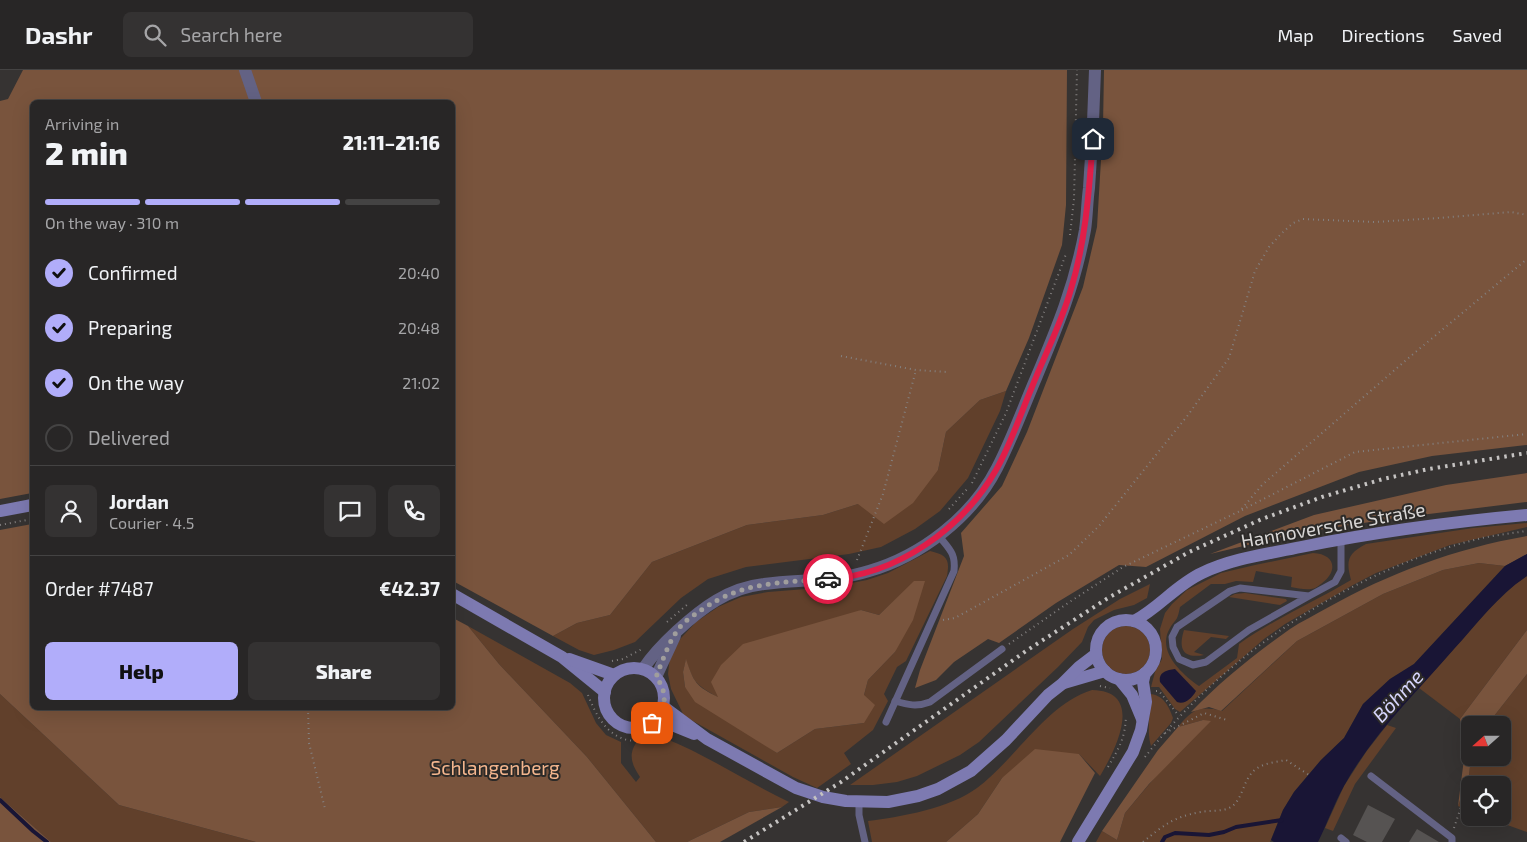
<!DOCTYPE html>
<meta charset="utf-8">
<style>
body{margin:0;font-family:"Exo 2",sans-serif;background:#343232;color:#f1f3f6;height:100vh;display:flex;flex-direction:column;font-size:19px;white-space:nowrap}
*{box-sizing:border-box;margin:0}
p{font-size:16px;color:#a5a5a7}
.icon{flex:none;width:28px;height:28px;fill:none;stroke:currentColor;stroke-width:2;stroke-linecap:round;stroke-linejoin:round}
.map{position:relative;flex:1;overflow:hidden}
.panel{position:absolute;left:30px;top:30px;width:425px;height:610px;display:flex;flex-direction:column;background:#282626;border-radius:8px;box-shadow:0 5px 20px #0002,0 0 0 1px #444343}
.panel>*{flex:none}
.needle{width:32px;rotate:249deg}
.tools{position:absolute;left:1461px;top:646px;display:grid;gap:10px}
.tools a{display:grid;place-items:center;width:50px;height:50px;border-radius:8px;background:#282626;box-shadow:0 5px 20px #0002,0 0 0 1px #444343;font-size:25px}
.pin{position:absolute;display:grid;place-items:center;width:42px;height:42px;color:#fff;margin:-21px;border-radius:10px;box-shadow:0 2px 8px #0006}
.courier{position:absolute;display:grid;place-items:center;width:50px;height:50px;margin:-25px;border:4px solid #e11d48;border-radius:50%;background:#fff;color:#222;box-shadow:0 1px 6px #0007}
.summary em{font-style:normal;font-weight:800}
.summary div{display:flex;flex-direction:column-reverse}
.summary{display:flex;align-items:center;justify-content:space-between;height:85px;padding:0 15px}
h1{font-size:32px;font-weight:800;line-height:38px}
.bar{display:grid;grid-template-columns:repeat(4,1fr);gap:8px 5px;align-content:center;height:60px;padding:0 15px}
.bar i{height:6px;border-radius:4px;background:#444343}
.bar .active{background:#b1adfa}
.bar p{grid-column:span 4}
.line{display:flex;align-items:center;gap:12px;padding:0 15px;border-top:1px solid #444343}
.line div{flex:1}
.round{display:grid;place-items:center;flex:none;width:52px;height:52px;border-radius:8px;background:#343232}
ol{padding:0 15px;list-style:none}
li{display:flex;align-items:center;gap:15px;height:55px}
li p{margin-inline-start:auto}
li .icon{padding:5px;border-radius:50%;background:#b1adfa;color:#111;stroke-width:4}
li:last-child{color:#a5a5a7}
li i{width:28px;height:28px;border:2px solid #444343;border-radius:50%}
.action{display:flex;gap:10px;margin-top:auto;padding:10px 15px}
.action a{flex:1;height:58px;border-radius:8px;background:#b1adfa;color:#111;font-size:20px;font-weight:800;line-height:58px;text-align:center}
.action a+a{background:#343232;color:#f1f3f6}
header{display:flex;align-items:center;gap:30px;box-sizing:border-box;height:70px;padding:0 25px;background:#282626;border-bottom:1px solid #444343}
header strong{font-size:24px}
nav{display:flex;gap:28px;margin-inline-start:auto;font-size:18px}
.search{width:350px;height:45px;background:#343232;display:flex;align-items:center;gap:12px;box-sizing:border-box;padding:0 18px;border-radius:8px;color:#a5a5a7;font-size:19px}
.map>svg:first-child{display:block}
</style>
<header>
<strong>Dashr</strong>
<div class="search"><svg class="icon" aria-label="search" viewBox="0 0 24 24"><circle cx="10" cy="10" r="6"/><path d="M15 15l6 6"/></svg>Search here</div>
<nav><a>Map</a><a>Directions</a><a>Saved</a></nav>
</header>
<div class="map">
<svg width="1527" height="772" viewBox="0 0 1527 772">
<rect width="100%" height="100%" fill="#363332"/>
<!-- green -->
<g fill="#61402b" fill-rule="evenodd">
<polygon points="1006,321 1000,341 968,408 940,441 915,459 881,477 849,484 746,497 708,509 681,528 635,572 614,580 594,585 579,580 553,566 577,553 610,545 652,492 747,455 823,445 858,434 938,400 946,362 980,330"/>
<path d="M1527,453V457L1450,475L1376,503L1353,515L1285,554L1264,569L1180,642L1175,639L1159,617H1151L1155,602L1162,589L1160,559L1165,543L1172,534L1187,520L1221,503L1255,495L1313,483C1335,484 1339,501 1321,514C1318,516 1315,519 1311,519C1305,520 1297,518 1291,517L1292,507L1256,501L1253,512L1236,511L1225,514H1211L1180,537C1177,552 1177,547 1170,558C1156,581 1182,604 1199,616L1237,588L1239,574C1274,549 1314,532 1351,510C1346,491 1347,484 1366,474L1473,458Z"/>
<path d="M930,481C947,485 950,489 947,506L906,591L897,597L884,624L888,631L873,660L844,683L851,694L817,718L793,707L684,646L671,619L668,604L670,586L681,568L696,552L718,537L741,527L768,522L831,517L867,510L888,503ZM914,512L895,582L868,610L864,625V653L815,659L777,683L685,617L683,602L686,590C694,614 697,615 719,628L861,540L879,545Z"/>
<path d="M1479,493L1505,496L1414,594L1390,609L1363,634L1344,668L1321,690L1294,722L1283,740L1270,772H1096L1102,761L1117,770L1125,743L1203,650L1178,657C1192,640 1199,635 1222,641L1297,571L1383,524L1443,500Z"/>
<polygon points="1527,506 1527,560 1460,649 1419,618 1490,538 1515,514"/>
<polygon points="1150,514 1147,528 1134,535 1114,540 1094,550 1088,557 1082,572 1058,597 979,672 960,685 917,706 897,712 873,715 850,715 1073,559 1120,529"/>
<polygon points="1245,523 1286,529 1287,531 1280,535 1229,527 1235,524"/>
<path d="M468,556L570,613L582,623L596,653L606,665L621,672V693L636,712L640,707C632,695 628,685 636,673C646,673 654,667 664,668C707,685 747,712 789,732L782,737L749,742L687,772H656L587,687L499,594Z"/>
<circle cx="1126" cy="580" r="24"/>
<path d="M1184,560L1229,566L1226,569L1211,567L1194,582L1204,585C1183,589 1178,579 1184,560Z"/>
<polygon points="1527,604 1527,762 1488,748 1502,748 1502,715 1470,715 1470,741 1458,736 1469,705 1471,688 1502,688 1502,655 1487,655"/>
<path d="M1092,620C1146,621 1115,681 1100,706L1079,684L1002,708L978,744L946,772H872L868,751C901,747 950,738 977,718C1016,689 1045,635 1092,620Z"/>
<polygon points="0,624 119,735 256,772 51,772 0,727"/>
<path d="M1150,624C1163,625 1169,636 1173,648L1171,653L1151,676C1146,661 1151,641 1150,624Z"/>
<polygon points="1387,655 1396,658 1355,714 1333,761 1325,758 1344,716 1366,682"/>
</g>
<!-- forest -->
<g fill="#79543d">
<polygon points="23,0 1067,0 1066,135 1062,175 1029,268 1006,321 980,330 946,362 938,400 913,433 884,454 858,434 823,445 747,455 652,492 610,545 577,553 553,566 453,511 452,32 32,32 32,423 0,429 0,31 8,29"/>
<polygon points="1104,0 1527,0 1527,375 1432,386 1359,402 1245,446 1146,497 1119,495 1056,533 999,573 988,569 954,592 936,610 915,618 920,600 964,486 961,463 1002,416 1027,362 1083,217 1097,157 1103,56"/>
<polygon points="1527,403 1527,432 1396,448 1298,463 1210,484 1314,445 1446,415"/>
<polygon points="32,454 32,638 452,638 453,548 468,556 499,594 587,687 656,772 256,772 119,735 0,624 0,460"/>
<path d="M1527,466V484L1505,496L1479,493L1443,500L1383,524L1297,571L1221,641L1209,637L1191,642C1221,611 1255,584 1290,559C1302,551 1315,545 1327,538C1389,503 1457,478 1527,466Z"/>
<path d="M914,511H925L913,550L895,582L868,610L864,625L875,635L864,653L815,659L777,683L695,632L685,617L683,602L686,589C694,613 696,616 718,627L711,612L721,595L743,574L861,540L879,545Z"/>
<polygon points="1527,560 1527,604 1487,655 1470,655 1471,688 1469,705 1458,736 1465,681 1460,649"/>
<polygon points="1203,650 1211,651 1149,714 1125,743 1117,770 1102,761 1158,680 1178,657"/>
<polygon points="1035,679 1079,684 1095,703 1060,772 946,772 978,744 1002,708"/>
<polygon points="0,727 51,772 0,772"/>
<polygon points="782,737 720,772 687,772 749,742"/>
</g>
<!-- water -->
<g fill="#191535">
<path d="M1527,484V506C1498,525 1477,554 1454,579C1416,623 1372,665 1344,716C1334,734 1327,754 1318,772H1274L1271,770L1283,740L1294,722L1321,690L1344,668L1363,634L1390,609L1414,594L1505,496Z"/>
<path d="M1175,599L1196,621C1192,628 1185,635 1177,632L1160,612C1158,602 1167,600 1175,599Z"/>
</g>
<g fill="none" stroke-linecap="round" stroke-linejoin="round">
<!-- stream -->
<g stroke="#191535" stroke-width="4">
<polyline points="0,730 33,761 47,772"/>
<polyline points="1162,772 1165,767 1175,763 1209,765 1224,762 1236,757 1282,750"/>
</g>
</g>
<!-- building -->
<g fill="#565352">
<polygon points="1368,735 1395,749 1382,772 1367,772 1353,765"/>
<polygon points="1417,759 1439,772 1409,772"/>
</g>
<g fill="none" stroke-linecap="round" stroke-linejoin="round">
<!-- path -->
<g stroke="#848180" stroke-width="2" stroke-dasharray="1 4" stroke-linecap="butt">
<polyline points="1070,165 1074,129 1077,0"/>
<polyline points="841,286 916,300 947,302"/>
<polyline points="972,413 1006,343 1066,184"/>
<polyline points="949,439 969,417"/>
<polyline points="1242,440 1355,382 1527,364"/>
<polyline points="0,455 32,449"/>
<polyline points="857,490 883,424 916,300"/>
<polyline points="943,550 955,548 1069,485 1099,456 1188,345 1229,288 1255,201 1269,177 1281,164 1293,153 1303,149 1374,152 1439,148 1511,142 1527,145"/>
<polyline points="667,552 688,534"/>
<polyline points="1009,574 1068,533 1123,497 1240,441 1262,415 1412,285 1527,189"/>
<polyline points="612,591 623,589 642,579"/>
<polyline points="1100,616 1110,618"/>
<polyline points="1156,621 1159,621 1179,646"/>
<path d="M588,625C597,648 610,672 639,671C647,670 654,665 662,664"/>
<polyline points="308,638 309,673 325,739"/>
<polyline points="1165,663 1204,643 1227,650"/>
<path d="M1145,687C1226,583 1353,499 1482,468C1497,465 1512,463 1527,461"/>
<path d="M1108,697C1119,678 1125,669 1126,646"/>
<polyline points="1454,758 1462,734 1467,727"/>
<path d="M1143,772C1164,755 1173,747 1201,742C1210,740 1223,742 1231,737C1243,730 1243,708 1256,699C1264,693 1276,692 1286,690L1309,705"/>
</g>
<!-- service -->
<g stroke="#636284" stroke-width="7">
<polyline points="1309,526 1249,560 1206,592 1193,595 1179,589 1173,577 1172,567 1177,557 1230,521 1240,518 1309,526 1335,512 1341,501 1341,469"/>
<path d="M895,631C908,635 917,637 930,632L1002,579"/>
<path d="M886,652L954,501C956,483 949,479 939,466"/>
<polyline points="1371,706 1452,768 1452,772"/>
<polyline points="859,732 859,745 865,772"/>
<polyline points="1341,768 1346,772"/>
</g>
<!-- minor -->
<polyline stroke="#636284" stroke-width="12" points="245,0 256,32"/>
<!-- tertiary -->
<g stroke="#636284" stroke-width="12">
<path d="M643,599C653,584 664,573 677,561C702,538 728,518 764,514C799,509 834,512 869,501C921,486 972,447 997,398C1012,369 1023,338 1036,308C1057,258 1075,215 1085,160C1087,147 1087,132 1089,118C1092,79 1094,40 1095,0"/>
<polyline points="656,607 675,566"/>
</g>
<!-- secondary -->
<g stroke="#7d7ab1" stroke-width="12">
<polyline points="0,441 32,435"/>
<polyline points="452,524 562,587 605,622"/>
<circle cx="1126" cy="580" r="30"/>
<path d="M1134,551C1159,538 1176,515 1202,503C1233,488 1268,484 1301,477C1376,462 1451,452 1527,445"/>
<polyline points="569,589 614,605"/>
<circle cx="634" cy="628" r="30"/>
<polyline points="1119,609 1132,625 1142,649"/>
<polyline points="1064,613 1105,601"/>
<polyline points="664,637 707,669 796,718 823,727 846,731 888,732 918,726 938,719 971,701 1006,670 1048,625 1062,614 1079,597 1096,584"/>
<polyline points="657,649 694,664"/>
<polyline points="1078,772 1133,682 1141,660 1146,632 1143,612 1145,603"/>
</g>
<!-- rail -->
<polyline stroke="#c5c3c2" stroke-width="4" stroke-dasharray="2.5 5" stroke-linecap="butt" points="744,772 841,712 1026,581 1108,528 1189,482 1262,449 1322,427 1383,409 1429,399 1527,383"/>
</g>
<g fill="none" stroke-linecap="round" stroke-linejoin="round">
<!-- done -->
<path stroke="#a09e9d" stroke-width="5" stroke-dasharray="0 9" d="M652,653C667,640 668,622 656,607C662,592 668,574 677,561C682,553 692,546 700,541C742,511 779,513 828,509"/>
<!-- route -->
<path stroke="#e11d48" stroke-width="6" d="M828,509C897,505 962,459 996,400C1011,374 1020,345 1032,317C1045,284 1062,252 1071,219C1086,170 1089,120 1093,69"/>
</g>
<g text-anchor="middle" stroke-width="4" stroke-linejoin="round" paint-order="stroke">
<!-- street labels -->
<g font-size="19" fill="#d9d7d6" stroke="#2c2a28">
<text transform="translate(1333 455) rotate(-10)" y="7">Hannoversche Straße</text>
</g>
<!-- park labels -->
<g font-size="19" fill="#f4b68e" stroke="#2c2a28">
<text x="495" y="705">Schlangenberg</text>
</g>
<!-- water labels -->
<g font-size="20" font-style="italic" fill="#d6d5fc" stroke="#2c2a28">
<text transform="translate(1398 626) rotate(-47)" y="7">Böhme</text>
</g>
</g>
</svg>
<div class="tools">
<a><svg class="needle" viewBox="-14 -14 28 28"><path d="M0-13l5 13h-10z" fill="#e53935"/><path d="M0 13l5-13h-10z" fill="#a5a5a7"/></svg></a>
<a><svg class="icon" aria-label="locate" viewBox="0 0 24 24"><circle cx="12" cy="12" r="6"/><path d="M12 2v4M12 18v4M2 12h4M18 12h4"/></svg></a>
</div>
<div class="pin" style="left:652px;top:653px;background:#ea580c"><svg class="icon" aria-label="bag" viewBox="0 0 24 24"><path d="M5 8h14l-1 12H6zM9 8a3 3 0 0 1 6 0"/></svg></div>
<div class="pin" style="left:1093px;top:69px;background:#1f2937"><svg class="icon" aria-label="home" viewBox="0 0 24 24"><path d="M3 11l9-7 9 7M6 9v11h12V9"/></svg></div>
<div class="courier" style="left:828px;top:509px"><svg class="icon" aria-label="car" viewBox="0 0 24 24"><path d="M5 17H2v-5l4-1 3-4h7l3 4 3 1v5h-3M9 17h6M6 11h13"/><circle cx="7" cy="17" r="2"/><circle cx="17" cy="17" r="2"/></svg></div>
<section class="panel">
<div class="summary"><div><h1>2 min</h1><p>Arriving in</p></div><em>21:11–21:16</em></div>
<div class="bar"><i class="active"></i><i class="active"></i><i class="active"></i><i></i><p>On the way · 310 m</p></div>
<ol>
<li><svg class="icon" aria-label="check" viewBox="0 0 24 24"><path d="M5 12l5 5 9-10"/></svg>Confirmed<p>20:40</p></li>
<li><svg class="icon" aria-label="check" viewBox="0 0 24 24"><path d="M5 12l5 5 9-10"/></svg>Preparing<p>20:48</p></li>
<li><svg class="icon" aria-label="check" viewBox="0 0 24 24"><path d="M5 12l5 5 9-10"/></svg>On the way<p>21:02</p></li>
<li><i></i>Delivered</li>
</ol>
<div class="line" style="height:90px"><a class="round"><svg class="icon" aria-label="person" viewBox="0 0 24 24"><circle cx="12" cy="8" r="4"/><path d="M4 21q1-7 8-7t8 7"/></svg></a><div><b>Jordan</b><p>Courier · 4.5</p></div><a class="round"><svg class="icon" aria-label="chat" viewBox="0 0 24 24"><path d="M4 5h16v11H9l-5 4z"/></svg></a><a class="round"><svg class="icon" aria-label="phone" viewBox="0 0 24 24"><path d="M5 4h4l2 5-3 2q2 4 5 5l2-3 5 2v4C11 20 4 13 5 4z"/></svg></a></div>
<div class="line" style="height:65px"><div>Order #7487</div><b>€42.37</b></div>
<div class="action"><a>Help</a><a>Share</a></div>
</section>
</div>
